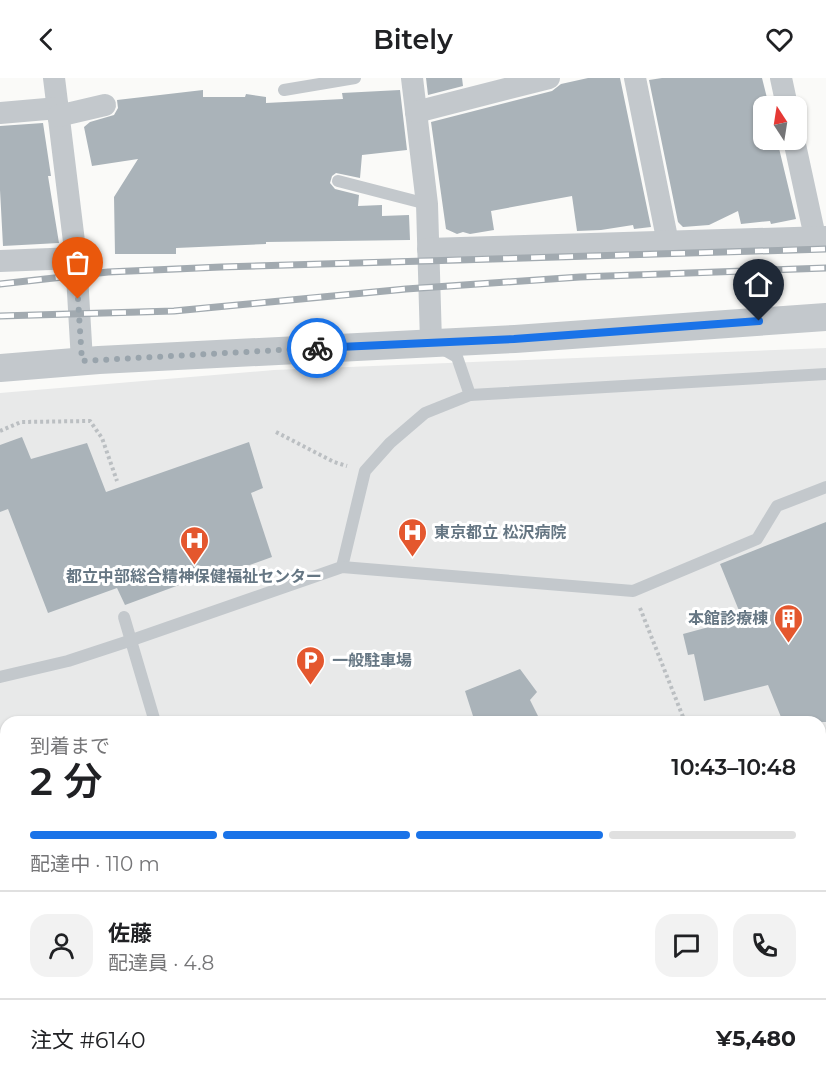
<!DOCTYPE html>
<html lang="ja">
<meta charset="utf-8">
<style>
body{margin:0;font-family:Montserrat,"Noto Sans JP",sans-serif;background:#f2f2f2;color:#202124;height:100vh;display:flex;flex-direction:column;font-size:22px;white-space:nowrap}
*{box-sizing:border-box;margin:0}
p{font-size:20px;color:#757577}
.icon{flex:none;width:33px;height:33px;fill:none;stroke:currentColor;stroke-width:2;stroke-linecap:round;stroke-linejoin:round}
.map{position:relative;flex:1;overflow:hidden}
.panel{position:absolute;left:0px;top:638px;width:826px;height:374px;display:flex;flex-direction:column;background:#fff;border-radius:18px 18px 0 0;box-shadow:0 2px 4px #0004}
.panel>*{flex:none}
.needle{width:39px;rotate:348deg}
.tools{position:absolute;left:753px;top:18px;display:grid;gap:12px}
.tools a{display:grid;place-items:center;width:54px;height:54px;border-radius:12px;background:#fff;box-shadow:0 2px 4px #0004;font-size:30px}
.pin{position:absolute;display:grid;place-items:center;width:51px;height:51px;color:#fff;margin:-62px -26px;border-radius:50% 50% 50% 0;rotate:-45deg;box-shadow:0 0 6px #0007}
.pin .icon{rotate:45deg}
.courier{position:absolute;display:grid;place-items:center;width:60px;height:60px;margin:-30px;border:4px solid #1a73e8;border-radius:50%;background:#fff;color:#222;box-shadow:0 2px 8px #0007}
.head em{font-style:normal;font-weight:600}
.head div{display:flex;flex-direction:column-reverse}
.head{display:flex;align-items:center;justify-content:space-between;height:102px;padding:0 30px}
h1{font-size:39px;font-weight:600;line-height:45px}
.bar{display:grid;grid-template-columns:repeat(4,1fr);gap:9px 6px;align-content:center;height:72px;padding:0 30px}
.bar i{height:8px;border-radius:4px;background:#e0e0e0}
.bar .selected{background:#1a73e8}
.bar p{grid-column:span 4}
.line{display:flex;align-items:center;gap:15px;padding:0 30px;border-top:2px solid #e0e0e0}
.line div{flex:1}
.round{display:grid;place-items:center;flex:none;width:63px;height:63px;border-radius:18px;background:#f2f2f2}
header{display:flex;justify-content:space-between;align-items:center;height:78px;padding:0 30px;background:#fff;font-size:27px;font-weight:600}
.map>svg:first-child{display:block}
</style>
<header><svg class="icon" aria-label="back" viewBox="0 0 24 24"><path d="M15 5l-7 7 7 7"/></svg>Bitely<svg class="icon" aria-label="heart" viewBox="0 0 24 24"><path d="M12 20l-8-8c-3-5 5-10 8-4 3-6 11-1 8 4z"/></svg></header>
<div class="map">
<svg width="826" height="1010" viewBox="0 0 826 1010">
<rect width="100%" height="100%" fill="#fafaf8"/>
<!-- built -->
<polygon fill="#e8e9e9" points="826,270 826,1010 183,1010 178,1005 820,1005 820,644 6,644 6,819 0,813 0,315 274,292"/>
<!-- building -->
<g fill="#aab3b9">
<polygon points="426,0 462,0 463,8 428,17"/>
<polygon points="588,0 620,0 651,149 634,151 633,147 601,152 577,153 572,118 491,133 494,152 470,156 463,154 457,156 446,151 431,44 552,13 561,6"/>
<polygon points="662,0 762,0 769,28 764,28 764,62 777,62 796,141 771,146 770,143 741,146 738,133 709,147 683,149 678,144 649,2"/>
<polygon points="203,12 203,19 245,19 246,16 266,19 266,25 343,21 342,15 400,12 407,72 362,77 360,100 336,95 332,98 330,105 335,111 359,117 358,128 382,127 382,138 409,137 410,162 266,164 266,166 176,170 176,176 115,176 114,119 138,81 92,88 84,49 90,44 114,37 118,30 117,22"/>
<polygon points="43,45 51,98 48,98 59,165 3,168 0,112 0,48"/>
<polygon points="22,359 31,381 87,365 106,414 249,364 263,410 251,415 272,479 219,498 217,493 125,527 117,510 48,535 8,431 0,434 0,367"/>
<polygon points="826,444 826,644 783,644 768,607 704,623 694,576 688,577 683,556 742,540 720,486"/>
<polygon points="520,591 537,614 530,622 541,644 484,644 473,638 465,613"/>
</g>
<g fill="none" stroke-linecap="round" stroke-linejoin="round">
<!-- path -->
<g stroke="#bbbfc2" stroke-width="4" stroke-dasharray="3 3" stroke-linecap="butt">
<polyline points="0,353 21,344 90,343 102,360 117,403"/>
<polyline points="276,354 334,384 347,388"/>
<polyline points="640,530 685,644"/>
<polyline points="0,661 6,668"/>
<polyline points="0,807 6,814"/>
<polyline points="820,817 826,823"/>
<polyline points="292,1005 294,1010"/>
</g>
<!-- service -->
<g stroke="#c3c8cc" stroke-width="12">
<polyline points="284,12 355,0"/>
<polyline points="338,103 427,126"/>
<polyline points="441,270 457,279 470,317"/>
<polyline points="342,489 365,393 390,365 425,335 470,317 826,296"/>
<polyline points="124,539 155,644"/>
<polyline points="0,599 68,583 132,562 342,489 633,513 757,461 777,428 826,409"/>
</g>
<!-- minor -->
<g stroke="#c3c8cc" stroke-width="22">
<polyline points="54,0 76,180 82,283"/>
<polyline points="412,0 427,126 431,264"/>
<polyline points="635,0 668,165"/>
<polyline points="781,0 787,28"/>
<polyline points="416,34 549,0"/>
<polyline points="0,35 58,30"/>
<polyline points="58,38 105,27"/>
<polyline points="794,62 815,159"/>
<polyline points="428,171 826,159"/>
<polyline points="0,183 76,180"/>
<polyline points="0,930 6,926"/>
</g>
<!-- tertiary -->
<g stroke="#c3c8cc" stroke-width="28">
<polyline points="0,290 99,282 515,261 826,239"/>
<polyline points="0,867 6,873"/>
<polyline points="120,1005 125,1010"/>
</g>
<defs>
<g id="rail">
<polyline points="0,206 108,194 221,189 826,171"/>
<polyline points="0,238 174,233 406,211 580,199 826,190"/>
</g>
</defs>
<!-- rail casing -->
<use href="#rail" stroke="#a2aab0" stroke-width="7"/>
<!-- rail -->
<use href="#rail" stroke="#fff" stroke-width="4.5" stroke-dasharray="14" stroke-linecap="butt"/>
</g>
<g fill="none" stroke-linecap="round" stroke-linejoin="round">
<!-- done -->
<polyline stroke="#99a4ac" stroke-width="6" stroke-dasharray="0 10.8" points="78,221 82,283 317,270"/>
<!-- route -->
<polyline stroke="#1a73e8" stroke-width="8" points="317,270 514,261 759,243"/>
</g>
<!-- icons -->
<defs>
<symbol id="hospital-pin" viewBox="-11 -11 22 30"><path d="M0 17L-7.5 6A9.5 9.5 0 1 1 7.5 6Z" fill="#e4572e" stroke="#fff"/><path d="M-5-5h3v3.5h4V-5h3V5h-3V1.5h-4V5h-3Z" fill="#fff"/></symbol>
<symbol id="building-pin" viewBox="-11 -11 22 30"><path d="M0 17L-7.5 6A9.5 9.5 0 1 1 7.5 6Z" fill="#e4572e" stroke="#fff"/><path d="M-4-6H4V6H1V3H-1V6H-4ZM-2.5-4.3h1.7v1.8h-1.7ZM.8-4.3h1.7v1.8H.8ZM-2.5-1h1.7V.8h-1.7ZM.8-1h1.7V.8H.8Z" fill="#fff"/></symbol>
<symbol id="parking-pin" viewBox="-11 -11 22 30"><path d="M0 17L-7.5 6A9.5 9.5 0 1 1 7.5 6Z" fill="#e4572e" stroke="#fff"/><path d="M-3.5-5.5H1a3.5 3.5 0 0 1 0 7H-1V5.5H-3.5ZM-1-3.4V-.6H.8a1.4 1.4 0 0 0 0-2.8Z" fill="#fff"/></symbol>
</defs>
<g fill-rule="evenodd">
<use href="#hospital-pin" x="396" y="438" width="33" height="45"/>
<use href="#hospital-pin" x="178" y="446" width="33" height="45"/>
<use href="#building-pin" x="772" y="524" width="33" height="45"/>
<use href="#parking-pin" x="294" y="566" width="33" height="45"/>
</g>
<g text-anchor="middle" stroke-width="6" stroke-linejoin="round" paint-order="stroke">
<!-- poi labels -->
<g font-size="16" font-weight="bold" fill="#657683" stroke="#fff" text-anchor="start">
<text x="434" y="460">東京都立 松沢病院</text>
<text x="194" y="504" text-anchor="middle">都立中部総合精神保健福祉センター</text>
<text x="768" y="546" text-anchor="end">本館診療棟</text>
<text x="332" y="588">一般駐車場</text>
</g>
</g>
</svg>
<div class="tools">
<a><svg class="needle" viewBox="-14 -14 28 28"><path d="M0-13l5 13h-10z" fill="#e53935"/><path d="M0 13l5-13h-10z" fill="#757577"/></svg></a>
</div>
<div class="pin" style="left:78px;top:221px;background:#ea580c"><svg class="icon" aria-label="bag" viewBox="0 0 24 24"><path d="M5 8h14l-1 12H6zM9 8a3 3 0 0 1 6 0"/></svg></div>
<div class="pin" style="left:759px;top:243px;background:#1f2937"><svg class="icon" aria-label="home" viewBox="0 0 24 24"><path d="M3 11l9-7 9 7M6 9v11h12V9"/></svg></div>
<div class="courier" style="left:317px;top:270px"><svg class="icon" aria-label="bike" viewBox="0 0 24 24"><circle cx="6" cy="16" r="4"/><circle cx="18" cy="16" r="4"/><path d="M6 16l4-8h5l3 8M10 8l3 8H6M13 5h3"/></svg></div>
<section class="panel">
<div class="head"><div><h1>2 分</h1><p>到着まで</p></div><em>10:43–10:48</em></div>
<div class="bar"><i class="selected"></i><i class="selected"></i><i class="selected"></i><i></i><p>配達中 · 110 m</p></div>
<div class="line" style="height:108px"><a class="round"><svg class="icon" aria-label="person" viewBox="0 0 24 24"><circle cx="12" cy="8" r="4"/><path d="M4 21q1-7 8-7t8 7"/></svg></a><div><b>佐藤</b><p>配達員 · 4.8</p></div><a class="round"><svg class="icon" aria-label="chat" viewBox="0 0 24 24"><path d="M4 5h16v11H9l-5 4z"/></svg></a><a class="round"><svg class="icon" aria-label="phone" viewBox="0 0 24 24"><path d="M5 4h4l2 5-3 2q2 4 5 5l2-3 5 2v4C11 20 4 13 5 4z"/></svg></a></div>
<div class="line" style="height:78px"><div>注文 #6140</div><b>¥5,480</b></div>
</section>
</div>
